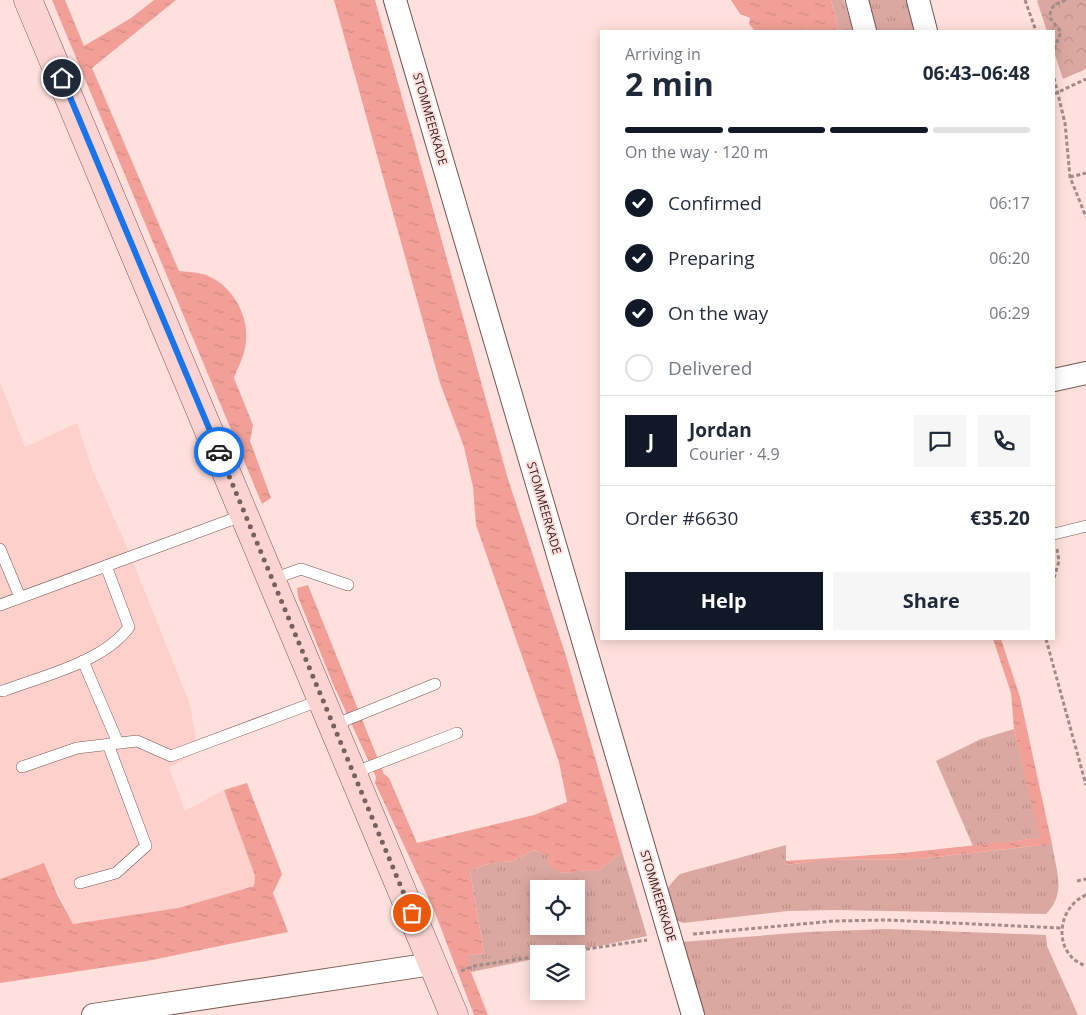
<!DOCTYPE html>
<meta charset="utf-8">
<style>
body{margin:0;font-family:"Open Sans",sans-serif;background:#f6f6f7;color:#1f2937;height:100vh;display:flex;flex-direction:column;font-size:19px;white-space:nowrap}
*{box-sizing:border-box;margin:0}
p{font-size:16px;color:#747a83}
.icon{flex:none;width:28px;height:28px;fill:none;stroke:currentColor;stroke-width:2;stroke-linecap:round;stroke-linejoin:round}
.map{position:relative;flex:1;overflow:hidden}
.side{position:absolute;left:600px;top:30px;width:455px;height:610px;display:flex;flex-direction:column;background:#fff;border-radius:0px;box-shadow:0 2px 12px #0003}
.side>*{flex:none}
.buttons{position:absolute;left:530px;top:880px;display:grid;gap:10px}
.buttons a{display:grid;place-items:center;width:55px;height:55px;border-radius:0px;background:#fff;box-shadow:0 2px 12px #0003;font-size:25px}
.pin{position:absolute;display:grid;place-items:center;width:42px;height:42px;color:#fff;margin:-21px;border:2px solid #fff;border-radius:50%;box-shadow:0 1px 5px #0007}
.courier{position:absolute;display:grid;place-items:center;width:50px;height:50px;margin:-25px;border:4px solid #1a73e8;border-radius:50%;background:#fff;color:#222;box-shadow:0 1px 6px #0007}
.head em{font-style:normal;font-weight:700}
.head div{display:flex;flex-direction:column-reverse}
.head{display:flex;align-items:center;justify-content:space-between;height:85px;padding:0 25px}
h1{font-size:32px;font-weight:700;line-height:38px}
.bar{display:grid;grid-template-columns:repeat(4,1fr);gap:8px 5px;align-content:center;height:60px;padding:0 25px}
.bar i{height:6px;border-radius:4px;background:#e0e1e3}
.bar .selected{background:#111827}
.bar p{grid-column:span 4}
.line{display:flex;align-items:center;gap:12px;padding:0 25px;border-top:1px solid #e0e1e3}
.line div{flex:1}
.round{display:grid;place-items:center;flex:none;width:52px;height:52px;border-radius:0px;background:#f6f6f7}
ol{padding:0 25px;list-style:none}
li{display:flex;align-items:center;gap:15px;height:55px}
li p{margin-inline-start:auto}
li .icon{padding:5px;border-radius:50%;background:#111827;color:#fff;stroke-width:4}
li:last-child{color:#747a83}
li i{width:28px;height:28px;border:2px solid #e0e1e3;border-radius:50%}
.action{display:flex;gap:10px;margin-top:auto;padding:10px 25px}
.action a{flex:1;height:58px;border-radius:0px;background:#111827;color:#fff;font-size:20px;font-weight:700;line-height:58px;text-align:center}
.action a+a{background:#f6f6f7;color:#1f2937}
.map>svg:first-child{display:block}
</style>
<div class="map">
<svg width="1086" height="1015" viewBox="0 0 1086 1015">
<defs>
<pattern id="grass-tufts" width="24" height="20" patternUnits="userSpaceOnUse" patternTransform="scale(1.25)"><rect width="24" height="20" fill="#dba8a1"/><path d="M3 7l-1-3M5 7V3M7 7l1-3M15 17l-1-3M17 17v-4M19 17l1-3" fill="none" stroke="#bc908a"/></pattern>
<pattern id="forest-crowns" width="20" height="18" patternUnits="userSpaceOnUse" patternTransform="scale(1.25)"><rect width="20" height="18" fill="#dba8a1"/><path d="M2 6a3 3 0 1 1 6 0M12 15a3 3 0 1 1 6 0" fill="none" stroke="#bc908a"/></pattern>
<pattern id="water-ripples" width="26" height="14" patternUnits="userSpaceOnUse" patternTransform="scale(1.25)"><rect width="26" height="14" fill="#f2a097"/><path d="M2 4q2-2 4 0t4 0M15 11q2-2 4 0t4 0" fill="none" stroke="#d08982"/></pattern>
</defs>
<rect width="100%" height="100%" fill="#ffe0dc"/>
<!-- built -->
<polygon fill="#fed0cb" points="0,382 25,447 77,423 93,471 127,547 190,704 198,752 169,768 185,811 224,790 256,876 254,886 178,908 73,924 44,863 0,879"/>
<!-- grass -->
<g fill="url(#grass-tufts)" fill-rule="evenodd">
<polygon points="831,0 844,0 853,31 839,31"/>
<polygon points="868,0 909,0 917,31 877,31"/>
<polygon points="1014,729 1041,838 973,846 936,761 981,739"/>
<path d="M1052,844C1056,871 1067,893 1046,914L834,910L788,911L683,923L672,918C663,895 663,891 680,874L786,845V865L822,860L919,859Z"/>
<path d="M534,850L547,855L561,873L599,870L622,852L647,936L560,954H539V958L471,972L467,955L484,953L470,871L490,863L513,861ZM539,889H576V926H539Z"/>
<polygon points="887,929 1046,935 1047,946 1078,1015 702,1015 681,942 807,932"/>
</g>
<!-- forest -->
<polygon fill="url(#forest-crowns)" points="1039,0 1086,0 1086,69 1063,79 1054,52 1054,31 1047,31 1037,1"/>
<!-- water -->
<g fill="url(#water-ripples)">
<path d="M52,0H65L84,46L131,18L154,0H176L92,68L179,271C188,272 198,272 206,275C235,286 253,322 244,352C242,361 237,369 234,378L253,425L250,441L271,498L262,504Z"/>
<polygon points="334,0 375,0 508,479 566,656 622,852 599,870 561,873 549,865 547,855 534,850 513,861 490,863 470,871 484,953 468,955 471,972 488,1015 474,1015 434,910 375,783 376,777 333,684 298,597 297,588 308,585 384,774 389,778 417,843 534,815 567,802 559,762 476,525 473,487 464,447 440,383"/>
<polygon points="731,0 831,0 839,31 755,31 749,24 750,18 740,14"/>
<polygon points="993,639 1001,639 1020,697 1052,844 919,859 822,860 786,865 786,861 903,853 1040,838 1014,729 1011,693"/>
<polygon points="247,783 282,874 273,893 288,932 147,961 0,983 0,879 44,863 57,894 73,924 178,908 254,886 255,876 224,790"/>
</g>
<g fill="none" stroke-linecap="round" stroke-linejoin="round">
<defs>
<g id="lane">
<polyline points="1054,534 1086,526"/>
<polyline points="0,549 20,597"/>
<polyline points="273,579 301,569 348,585"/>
<polyline points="0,605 244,515"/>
<polyline points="83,661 118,743"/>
<path d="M3,691C42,676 104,662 129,627L106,566"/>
<polyline points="334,725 435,684"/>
<polyline points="22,767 77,748 137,741 171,756 321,700"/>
<polyline points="353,773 457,733"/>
<polyline points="80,883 116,873 146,846 108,744"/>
</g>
<g id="street">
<polyline points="395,0 693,1015"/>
<polyline points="857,0 865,31"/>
<polyline points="918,0 926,31"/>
<polyline points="1054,380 1086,373"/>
<polyline points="93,1015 432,964"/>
</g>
<polyline id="secondary" points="28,0 454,1015"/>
</defs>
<!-- lane casing -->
<use href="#lane" stroke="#755652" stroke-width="12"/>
<!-- street casing -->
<use href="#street" stroke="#755652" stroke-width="24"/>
<!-- secondary casing -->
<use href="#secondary" stroke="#755652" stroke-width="29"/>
<!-- path -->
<g stroke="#a38b89" stroke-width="3" stroke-dasharray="4 2.5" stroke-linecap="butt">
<polyline points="1025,0 1036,31"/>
<path d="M1054,49L1061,32L1050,18C1050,5 1056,4 1066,0"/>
<polyline points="1054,78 1065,123 1070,177 1086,217"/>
<polyline points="1054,94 1086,79"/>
<polyline points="1070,177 1086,173"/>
<polyline points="1054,578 1059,561 1057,549"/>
<polyline points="1046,639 1086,785"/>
<polyline points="1077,881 1086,879"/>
<path d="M1086,895C1056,908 1052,954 1086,966"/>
<polyline points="693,934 834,921 887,920 1061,928"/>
<polyline points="554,954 647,940"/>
<polyline points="461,971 474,966 539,956"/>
</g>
<!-- lane -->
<use href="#lane" stroke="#fff" stroke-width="11"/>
<!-- street -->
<use href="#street" stroke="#fff" stroke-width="22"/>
<!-- secondary -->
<use href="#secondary" stroke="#fbd4d1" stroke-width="28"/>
</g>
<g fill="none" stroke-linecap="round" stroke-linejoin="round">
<!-- done -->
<polyline stroke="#75615f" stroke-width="5" stroke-dasharray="0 9" points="219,452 412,913"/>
<!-- route -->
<polyline stroke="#1a73e8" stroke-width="6" points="62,78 219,452"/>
</g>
<g text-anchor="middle" stroke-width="4" stroke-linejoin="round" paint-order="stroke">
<!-- street labels -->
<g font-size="12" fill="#2b1d1c" stroke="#ffe0dc">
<text transform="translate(430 119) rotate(74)" y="4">STOMMEERKADE</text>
<text transform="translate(544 508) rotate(74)" y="4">STOMMEERKADE</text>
<text transform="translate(658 896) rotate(73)" y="4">STOMMEERKADE</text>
</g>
</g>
</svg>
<div class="buttons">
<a><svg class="icon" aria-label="locate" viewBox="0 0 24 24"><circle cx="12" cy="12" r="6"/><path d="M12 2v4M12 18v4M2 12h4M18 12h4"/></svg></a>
<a><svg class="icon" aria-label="layers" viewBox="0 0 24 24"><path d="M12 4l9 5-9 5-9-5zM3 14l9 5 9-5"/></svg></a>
</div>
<div class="pin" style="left:412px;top:913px;background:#ea580c"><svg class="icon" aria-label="bag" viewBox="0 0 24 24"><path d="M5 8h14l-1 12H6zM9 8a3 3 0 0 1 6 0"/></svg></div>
<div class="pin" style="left:62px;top:78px;background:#1f2937"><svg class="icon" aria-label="home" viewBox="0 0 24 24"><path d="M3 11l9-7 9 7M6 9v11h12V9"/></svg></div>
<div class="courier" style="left:219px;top:452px"><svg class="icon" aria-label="car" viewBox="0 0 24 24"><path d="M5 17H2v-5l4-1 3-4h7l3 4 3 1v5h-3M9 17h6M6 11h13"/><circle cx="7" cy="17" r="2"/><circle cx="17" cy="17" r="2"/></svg></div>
<section class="side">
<div class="head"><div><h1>2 min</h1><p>Arriving in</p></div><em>06:43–06:48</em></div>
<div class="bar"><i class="selected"></i><i class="selected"></i><i class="selected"></i><i></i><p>On the way · 120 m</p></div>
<ol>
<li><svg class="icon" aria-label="check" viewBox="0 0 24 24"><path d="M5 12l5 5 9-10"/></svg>Confirmed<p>06:17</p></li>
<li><svg class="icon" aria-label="check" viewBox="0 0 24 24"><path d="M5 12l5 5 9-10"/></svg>Preparing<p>06:20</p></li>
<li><svg class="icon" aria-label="check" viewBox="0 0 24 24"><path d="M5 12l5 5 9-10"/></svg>On the way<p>06:29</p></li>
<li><i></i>Delivered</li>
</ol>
<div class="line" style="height:90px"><b class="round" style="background:#111827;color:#fff">J</b><div><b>Jordan</b><p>Courier · 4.9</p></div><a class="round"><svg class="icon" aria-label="chat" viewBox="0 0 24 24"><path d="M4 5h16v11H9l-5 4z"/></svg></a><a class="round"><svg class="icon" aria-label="phone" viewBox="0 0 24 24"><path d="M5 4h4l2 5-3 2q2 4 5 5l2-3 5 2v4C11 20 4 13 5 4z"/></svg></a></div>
<div class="line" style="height:65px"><div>Order #6630</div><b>€35.20</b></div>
<div class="action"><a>Help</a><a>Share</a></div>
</section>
</div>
